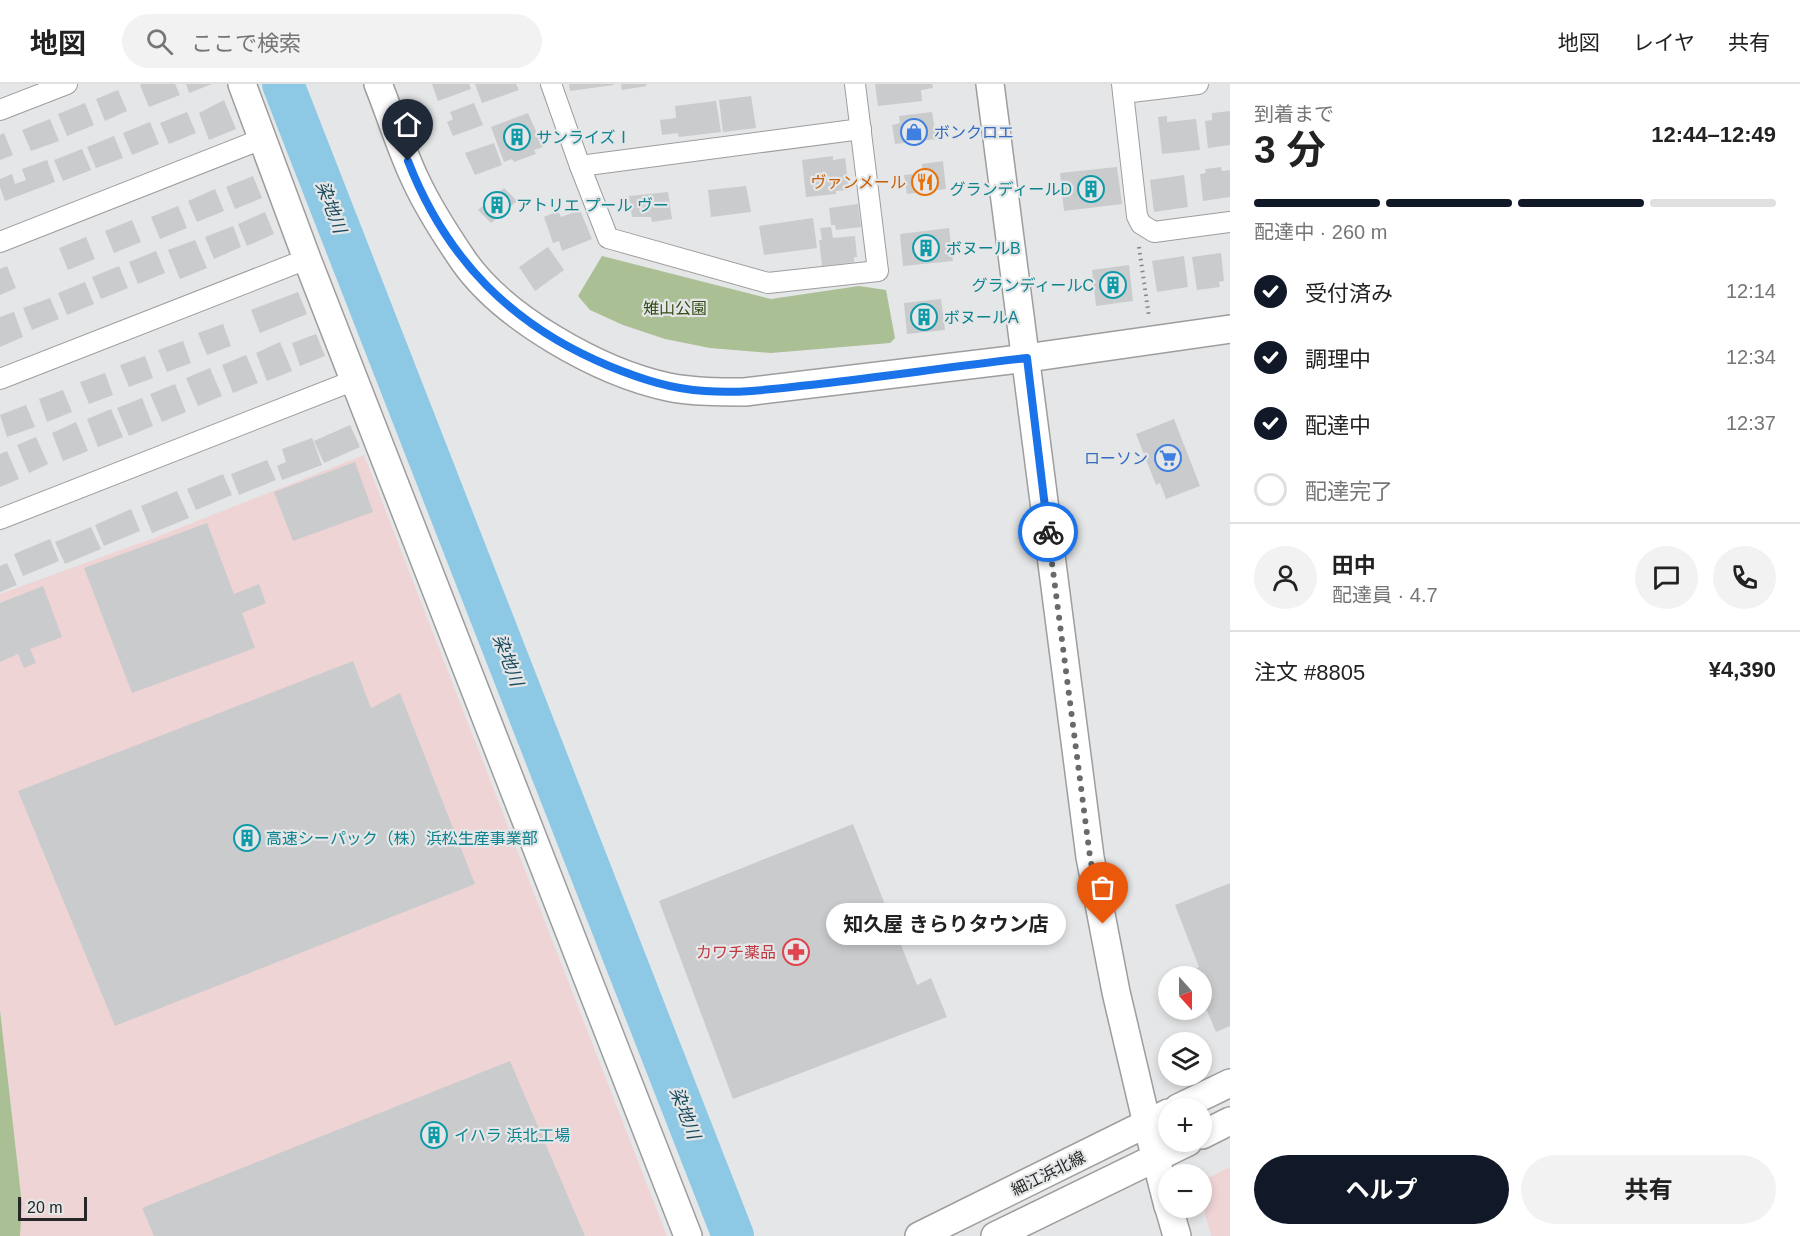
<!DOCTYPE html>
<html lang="ja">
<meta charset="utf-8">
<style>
body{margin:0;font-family:Helvetica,"Noto Sans JP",sans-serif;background:#f2f2f2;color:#222;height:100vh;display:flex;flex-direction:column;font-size:22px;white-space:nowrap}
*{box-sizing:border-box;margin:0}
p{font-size:20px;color:#767676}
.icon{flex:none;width:33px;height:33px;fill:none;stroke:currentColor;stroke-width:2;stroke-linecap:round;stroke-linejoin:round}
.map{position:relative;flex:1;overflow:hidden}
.panel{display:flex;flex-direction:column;background:#fff;width:570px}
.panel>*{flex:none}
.needle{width:39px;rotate:159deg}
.buttons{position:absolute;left:1158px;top:882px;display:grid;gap:12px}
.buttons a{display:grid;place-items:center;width:54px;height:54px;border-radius:50%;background:#fff;box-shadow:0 3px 9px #0003;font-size:30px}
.scale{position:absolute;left:18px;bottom:15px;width:69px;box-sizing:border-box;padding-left:6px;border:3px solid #262727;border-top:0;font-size:16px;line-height:21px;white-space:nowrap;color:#262727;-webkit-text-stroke:4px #e5e6e7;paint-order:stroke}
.pin{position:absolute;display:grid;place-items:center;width:51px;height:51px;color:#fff;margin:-62px -26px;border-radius:50% 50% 50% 0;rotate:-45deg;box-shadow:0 0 6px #0007}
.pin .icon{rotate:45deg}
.courier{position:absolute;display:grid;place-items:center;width:60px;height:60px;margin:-30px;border:4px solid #1a73e8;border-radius:50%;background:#fff;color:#222;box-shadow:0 2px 8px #0007}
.bubble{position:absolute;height:42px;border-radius:21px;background:#fff;box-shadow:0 3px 9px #0003;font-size:20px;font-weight:700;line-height:42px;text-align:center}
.overview em{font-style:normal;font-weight:700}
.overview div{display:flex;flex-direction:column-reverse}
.overview{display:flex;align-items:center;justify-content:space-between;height:102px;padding:0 24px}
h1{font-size:39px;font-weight:700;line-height:45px}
.bar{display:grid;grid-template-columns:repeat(4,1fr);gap:9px 6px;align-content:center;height:72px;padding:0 24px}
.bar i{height:8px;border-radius:4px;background:#e0e0e0}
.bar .on{background:#111827}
.bar p{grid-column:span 4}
.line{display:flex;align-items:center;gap:15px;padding:0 24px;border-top:2px solid #e0e0e0}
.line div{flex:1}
.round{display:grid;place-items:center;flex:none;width:63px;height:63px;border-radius:32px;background:#f2f2f2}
ol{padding:0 24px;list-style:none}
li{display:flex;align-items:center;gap:18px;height:66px}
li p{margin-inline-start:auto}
li .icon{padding:6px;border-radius:50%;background:#111827;color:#fff;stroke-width:4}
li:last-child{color:#767676}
li i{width:33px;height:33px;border:3px solid #e0e0e0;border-radius:50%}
.button{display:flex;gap:12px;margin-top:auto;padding:12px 24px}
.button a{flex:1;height:69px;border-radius:36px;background:#111827;color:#fff;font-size:24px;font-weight:700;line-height:69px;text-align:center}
.button a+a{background:#f2f2f2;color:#222}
header{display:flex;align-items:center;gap:36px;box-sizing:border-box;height:84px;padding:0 30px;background:#fff;border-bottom:2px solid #e0e0e0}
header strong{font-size:28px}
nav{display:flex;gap:33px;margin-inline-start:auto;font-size:21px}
.search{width:420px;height:54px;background:#f2f2f2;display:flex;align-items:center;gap:15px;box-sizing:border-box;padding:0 21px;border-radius:33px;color:#767676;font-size:22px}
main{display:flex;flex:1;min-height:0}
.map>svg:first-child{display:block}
</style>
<header>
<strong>地図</strong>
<div class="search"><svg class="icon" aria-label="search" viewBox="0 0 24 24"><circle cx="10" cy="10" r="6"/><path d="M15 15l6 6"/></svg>ここで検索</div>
<nav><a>地図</a><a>レイヤ</a><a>共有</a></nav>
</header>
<main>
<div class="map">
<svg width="1230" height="1152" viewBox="0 0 1230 1152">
<rect width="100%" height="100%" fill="#e5e6e7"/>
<!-- industrial -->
<g fill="#efd4d6">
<polygon points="364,371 667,1152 20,1152 22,1120 0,926 0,510 154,454"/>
<polygon points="1230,1083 1230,1152 1211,1152 1202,1119 1202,1097"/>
</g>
<!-- green -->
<g fill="#abbf94">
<polygon points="602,172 771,215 859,202 886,206 895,254 890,259 771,269 710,264 665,255 623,241 590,226 578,212"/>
<polygon points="0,926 22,1120 20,1152 0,1152"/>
</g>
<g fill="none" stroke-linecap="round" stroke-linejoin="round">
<!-- river -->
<polyline stroke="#8dc9e5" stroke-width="42" points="283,0 733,1152"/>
</g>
<!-- building -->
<g fill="#cacbcc">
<polygon points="142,0 175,0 180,11 149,23 140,1"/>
<polygon points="186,0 212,0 189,9"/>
<polygon points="432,0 469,0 471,5 438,17"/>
<polygon points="475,0 516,0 519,6 482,19"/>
<polygon points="569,0 614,0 614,1 570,7"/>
<polygon points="621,0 646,0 647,2 622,6"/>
<polygon points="875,0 932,0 933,4 921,6 922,17 878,22"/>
<polygon points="118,6 127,27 105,37 96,15"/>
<polygon points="751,12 756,44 723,48 719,16"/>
<polygon points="224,16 236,45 209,56 199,29"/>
<polygon points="716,17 721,48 679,53 678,49 662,51 660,36 676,34 675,22"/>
<polygon points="85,19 94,41 67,52 58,30"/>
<polygon points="474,19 483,41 453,52 447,38 453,35 450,28"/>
<polygon points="1230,27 1230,61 1208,64 1205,37 1212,36 1212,29"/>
<polygon points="187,28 196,49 169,60 160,39"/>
<polygon points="932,28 936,55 895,60 892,41 900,39 899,32"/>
<polygon points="528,29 543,63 534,66 536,70 514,78 512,75 504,78 491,43"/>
<polygon points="1167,32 1167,38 1196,35 1200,66 1162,70 1158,33"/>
<polygon points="50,35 59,57 31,67 22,46"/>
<polygon points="150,38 159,60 132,71 123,49"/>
<polygon points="4,49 13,71 0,76 0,51"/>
<polygon points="114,52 123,74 96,84 87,63"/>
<polygon points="494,59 502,81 475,91 465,69"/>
<polygon points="82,65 91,86 63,97 54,76"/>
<polygon points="833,72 833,76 845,74 849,106 836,107 836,110 806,113 802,76"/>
<polygon points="47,76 55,98 5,117 0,103 0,95 12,90 15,100 26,96 22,85"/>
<polygon points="943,77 946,105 907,110 904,91 923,89 922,80"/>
<polygon points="1117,83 1122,120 1064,127 1060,89"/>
<polygon points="1221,83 1222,87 1230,86 1230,113 1203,117 1200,90 1206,89 1205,85"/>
<polygon points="1184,91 1188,123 1154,128 1150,96"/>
<polygon points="253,92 262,114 235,125 226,103"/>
<polygon points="746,102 751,128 711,133 708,106"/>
<polygon points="504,104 517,117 491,139 478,126"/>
<polygon points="215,105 224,127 197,138 188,117"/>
<polygon points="668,108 672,135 652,138 651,133 632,133 629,112"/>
<polygon points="858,120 861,143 836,146 835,141 831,141 829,124"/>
<polygon points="178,122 187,144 160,155 151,133"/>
<polygon points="580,126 592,155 562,167 559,157 553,159 544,133 558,127 561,133"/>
<polygon points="265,128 274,150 247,162 238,140"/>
<polygon points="813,134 817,164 764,171 759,142"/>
<polygon points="132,136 141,158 114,169 105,147"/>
<polygon points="233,142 241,163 214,175 205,153"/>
<polygon points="831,143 833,154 855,152 857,173 854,173 854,178 822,182 819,156 822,156 820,144"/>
<polygon points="949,144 953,177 903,182 900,150"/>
<polygon points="86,153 95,175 68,186 59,164"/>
<polygon points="195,156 207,184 180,195 168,166"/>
<polygon points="548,163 564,186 535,207 519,183"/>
<polygon points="156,167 165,189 138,200 129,178"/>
<polygon points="1221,169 1224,197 1219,198 1220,203 1197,206 1192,173"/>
<polygon points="1184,172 1188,203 1157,208 1152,177"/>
<polygon points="1129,181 1133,217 1096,222 1092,186"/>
<polygon points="7,182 16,204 0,211 0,185"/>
<polygon points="119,182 128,204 101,215 92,193"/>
<polygon points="85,198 94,220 67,231 58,209"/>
<polygon points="298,208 307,230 260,249 251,226"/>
<polygon points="50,214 59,235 32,246 23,224"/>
<polygon points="941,215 945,246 907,250 904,219"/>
<polygon points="14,228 23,253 0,263 0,233"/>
<polygon points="223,240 231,262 207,271 198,249"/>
<polygon points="316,250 325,272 300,282 292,259"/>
<polygon points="183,257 191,279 167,288 158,266"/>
<polygon points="280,258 292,287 267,297 256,269"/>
<polygon points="246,271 258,299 233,309 222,281"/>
<polygon points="145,272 153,294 129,303 120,281"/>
<polygon points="210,284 222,312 198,322 186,294"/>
<polygon points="105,289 113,311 89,320 80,298"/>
<polygon points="175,300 186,328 162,338 150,310"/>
<polygon points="63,306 72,328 47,338 39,315"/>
<polygon points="142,314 153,342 129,352 117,324"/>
<polygon points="26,321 35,343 7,353 0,331"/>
<polygon points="111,325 123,353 98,363 87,335"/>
<polygon points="1174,335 1200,402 1166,415 1160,399 1156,401 1136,350"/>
<polygon points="76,338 88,367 63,377 52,349"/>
<polygon points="350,341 360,363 324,379 314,357"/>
<polygon points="36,353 48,380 29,389 17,361"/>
<polygon points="312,354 322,381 282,396 277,382 286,378 282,365"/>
<polygon points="7,367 19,395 0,403 0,370"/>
<polygon points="267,376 276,396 239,411 231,390"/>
<polygon points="355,378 373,428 293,457 274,408"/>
<polygon points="223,390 232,411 196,426 187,405"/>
<polygon points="177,407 189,434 152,449 141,422"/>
<polygon points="131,425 140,447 104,462 95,441"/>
<polygon points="207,439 234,510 259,500 266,519 242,529 255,564 132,609 84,484"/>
<polygon points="91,443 101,465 65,480 55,458"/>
<polygon points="50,455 59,477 23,492 14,470"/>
<polygon points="7,479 17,501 0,508 0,482"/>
<polygon points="43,502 62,553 30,565 36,579 24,584 18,570 0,578 0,519"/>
<polygon points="353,577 371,624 400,609 475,800 115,942 18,707"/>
<polygon points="853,740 917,901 931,894 947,933 733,1015 659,817"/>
<polygon points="1230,799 1230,942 1216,948 1202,915 1202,892 1192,892 1190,887 1199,883 1175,821"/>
<polygon points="510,977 585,1152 154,1152 142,1124"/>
</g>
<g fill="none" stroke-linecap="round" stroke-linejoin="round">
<defs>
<g id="street">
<polyline points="551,0 580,82 608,154 768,199 878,187 855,0"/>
<polyline points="1122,0 1137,132 1141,140 1154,148 1230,138"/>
<polyline points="1123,9 1198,0"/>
<polyline points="0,26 67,0"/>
<polyline points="580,82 861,45"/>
<polyline points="0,158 262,55"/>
<polyline points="0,295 307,175"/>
<polyline points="0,435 355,296"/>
</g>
<g id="secondary">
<polyline points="242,0 307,175 688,1152"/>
<path d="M378,0C391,32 401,66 416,97C429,125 446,151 463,176C503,234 599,288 668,303C693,308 720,308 745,308L1027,274L1230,245"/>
<polyline points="990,0 1090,773 1116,908 1147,1040 1168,1122"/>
<polyline points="1178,1024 1230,999"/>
<polyline points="1202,1051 1230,1037"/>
<polyline points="1169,1124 1177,1152"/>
<polyline points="919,1152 1168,1029"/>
<polyline points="995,1152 1188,1058"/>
</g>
</defs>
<!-- street casing -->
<use href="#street" stroke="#9d9d9e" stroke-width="22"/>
<!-- secondary casing -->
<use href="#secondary" stroke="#9d9d9e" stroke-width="30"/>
<!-- path -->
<polyline stroke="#858686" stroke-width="4" stroke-dasharray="1.5 4.5" stroke-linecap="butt" points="1139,163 1149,233"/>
<!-- street -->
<use href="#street" stroke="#fff" stroke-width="20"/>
<!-- secondary -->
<use href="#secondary" stroke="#fff" stroke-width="27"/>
</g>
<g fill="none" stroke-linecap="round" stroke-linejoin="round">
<!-- done -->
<polyline stroke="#696a6a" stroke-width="6" stroke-dasharray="0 10.8" points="1048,448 1090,773 1103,840"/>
<!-- route -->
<path stroke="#1a73e8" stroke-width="8" d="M408,77C446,175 512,242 609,282C641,295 671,305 705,307C743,310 781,304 819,300C888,292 957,282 1027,274L1048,448"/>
</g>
<!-- icons -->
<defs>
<symbol id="shop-ring" viewBox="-11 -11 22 22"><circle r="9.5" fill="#e5e6e7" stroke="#3f7fe0" stroke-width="1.5"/><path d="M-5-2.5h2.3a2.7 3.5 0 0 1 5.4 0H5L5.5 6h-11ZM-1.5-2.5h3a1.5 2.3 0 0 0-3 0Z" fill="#3f7fe0"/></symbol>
<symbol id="building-ring" viewBox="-11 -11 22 22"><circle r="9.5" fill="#e5e6e7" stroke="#0f9aa8" stroke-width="1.5"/><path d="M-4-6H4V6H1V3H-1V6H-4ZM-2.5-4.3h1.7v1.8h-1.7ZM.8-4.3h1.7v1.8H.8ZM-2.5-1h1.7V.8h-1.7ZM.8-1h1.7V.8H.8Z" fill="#0f9aa8"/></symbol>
<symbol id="restaurant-ring" viewBox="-11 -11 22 22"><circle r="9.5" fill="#e5e6e7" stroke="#e8710a" stroke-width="1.5"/><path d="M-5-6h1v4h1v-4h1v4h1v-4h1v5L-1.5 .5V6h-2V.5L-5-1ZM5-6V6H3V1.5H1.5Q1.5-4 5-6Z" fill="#e8710a"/></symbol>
<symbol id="supermarket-ring" viewBox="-11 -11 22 22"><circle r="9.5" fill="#e5e6e7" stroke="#3f7fe0" stroke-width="1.5"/><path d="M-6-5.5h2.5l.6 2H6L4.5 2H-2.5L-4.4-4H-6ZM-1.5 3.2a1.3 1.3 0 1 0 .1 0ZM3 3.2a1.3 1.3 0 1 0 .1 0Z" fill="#3f7fe0"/></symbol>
<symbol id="pharmacy-ring" viewBox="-11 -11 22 22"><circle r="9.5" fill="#e5e6e7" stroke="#e0444e" stroke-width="1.5"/><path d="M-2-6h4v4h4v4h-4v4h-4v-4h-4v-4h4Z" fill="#e0444e"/></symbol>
</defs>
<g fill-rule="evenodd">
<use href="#shop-ring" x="899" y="33" width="30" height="30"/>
<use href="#building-ring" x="502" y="38" width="30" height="30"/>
<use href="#restaurant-ring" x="910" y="83" width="30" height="30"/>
<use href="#building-ring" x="1076" y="90" width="30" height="30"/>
<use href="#building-ring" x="482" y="106" width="30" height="30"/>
<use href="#building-ring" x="911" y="149" width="30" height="30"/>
<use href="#building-ring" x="1098" y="186" width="30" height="30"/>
<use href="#building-ring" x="909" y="218" width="30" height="30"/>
<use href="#supermarket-ring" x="1153" y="359" width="30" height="30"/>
<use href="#building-ring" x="232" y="739" width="30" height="30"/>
<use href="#pharmacy-ring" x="781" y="853" width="30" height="30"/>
<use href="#building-ring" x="419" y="1036" width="30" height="30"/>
</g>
<g text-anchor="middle" stroke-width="4.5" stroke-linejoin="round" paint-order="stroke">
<!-- shop labels -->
<g font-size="16" fill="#366cbe" stroke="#e5e6e7" text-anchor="start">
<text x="934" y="54">ボンクロエ</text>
<text x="1148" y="380" text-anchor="end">ローソン</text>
</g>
<!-- culture labels -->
<g font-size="16" fill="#0d838f" stroke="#e5e6e7" text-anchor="start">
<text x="536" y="59">サンライズⅠ</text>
<text x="1072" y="111" text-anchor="end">グランディールD</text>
<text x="516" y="127">アトリエ プール ヴー</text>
<text x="946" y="170">ボヌールB</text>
<text x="1094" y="207" text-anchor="end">グランディールC</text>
<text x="944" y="239">ボヌールA</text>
<text x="266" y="760">高速シーパック（株）浜松生産事業部</text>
<text x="454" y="1057">イハラ 浜北工場</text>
</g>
<!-- food labels -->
<g font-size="16" fill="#c56008" stroke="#e5e6e7" text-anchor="end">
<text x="906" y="104">ヴァンメール</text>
</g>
<!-- park labels -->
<g font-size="16" fill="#364c16" stroke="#e5e6e7">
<text x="675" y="230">雉山公園</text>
</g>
<!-- health labels -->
<g font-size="16" fill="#be3a42" stroke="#e5e6e7" text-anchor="end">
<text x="776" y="874">カワチ薬品</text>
</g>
<!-- street labels -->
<g font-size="16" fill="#262727" stroke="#e5e6e7">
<text transform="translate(1048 1089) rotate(-26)" y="6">細江浜北線</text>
</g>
<!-- water labels -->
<g font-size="18" font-style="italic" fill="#1b4c60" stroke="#e5e6e7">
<text transform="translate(331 123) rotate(69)" y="6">染地川</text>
<text transform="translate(508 576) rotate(69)" y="6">染地川</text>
<text transform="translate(685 1029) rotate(69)" y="6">染地川</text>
</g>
</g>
</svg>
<div class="buttons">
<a><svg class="needle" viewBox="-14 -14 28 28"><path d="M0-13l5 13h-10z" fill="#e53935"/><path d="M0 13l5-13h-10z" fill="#767676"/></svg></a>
<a><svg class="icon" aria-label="layers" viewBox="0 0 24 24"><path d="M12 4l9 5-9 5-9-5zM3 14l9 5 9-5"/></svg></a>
<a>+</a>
<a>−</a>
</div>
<div class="scale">20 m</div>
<div class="pin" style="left:1103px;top:840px;background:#ea580c"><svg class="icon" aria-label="bag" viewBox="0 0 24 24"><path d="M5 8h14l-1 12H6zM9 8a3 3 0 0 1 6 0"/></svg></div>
<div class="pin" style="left:408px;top:77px;background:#1f2937"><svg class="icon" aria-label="home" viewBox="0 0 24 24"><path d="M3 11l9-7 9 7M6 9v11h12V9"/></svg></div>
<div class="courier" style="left:1048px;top:448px"><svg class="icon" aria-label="bike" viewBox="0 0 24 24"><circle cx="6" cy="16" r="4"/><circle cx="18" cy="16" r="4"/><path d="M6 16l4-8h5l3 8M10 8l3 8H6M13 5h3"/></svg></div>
<div class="bubble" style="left:826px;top:819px;width:240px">知久屋 きらりタウン店</div>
</div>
<section class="panel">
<div class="overview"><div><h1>3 分</h1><p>到着まで</p></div><em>12:44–12:49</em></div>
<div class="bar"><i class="on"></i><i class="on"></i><i class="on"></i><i></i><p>配達中 · 260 m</p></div>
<ol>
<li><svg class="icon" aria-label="check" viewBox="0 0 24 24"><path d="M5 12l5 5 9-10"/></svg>受付済み<p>12:14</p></li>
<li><svg class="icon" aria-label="check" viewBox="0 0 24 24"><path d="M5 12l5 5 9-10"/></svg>調理中<p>12:34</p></li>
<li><svg class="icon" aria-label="check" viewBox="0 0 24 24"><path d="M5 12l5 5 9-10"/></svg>配達中<p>12:37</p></li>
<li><i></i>配達完了</li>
</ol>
<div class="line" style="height:108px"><a class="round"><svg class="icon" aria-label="person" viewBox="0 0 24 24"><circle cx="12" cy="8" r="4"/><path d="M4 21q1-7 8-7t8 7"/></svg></a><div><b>田中</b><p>配達員 · 4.7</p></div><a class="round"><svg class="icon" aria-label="chat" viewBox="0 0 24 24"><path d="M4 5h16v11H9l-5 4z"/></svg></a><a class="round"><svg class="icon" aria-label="phone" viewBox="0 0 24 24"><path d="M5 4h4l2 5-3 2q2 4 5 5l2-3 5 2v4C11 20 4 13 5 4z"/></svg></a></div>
<div class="line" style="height:78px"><div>注文 #8805</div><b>¥4,390</b></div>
<div class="button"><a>ヘルプ</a><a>共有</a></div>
</section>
</main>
